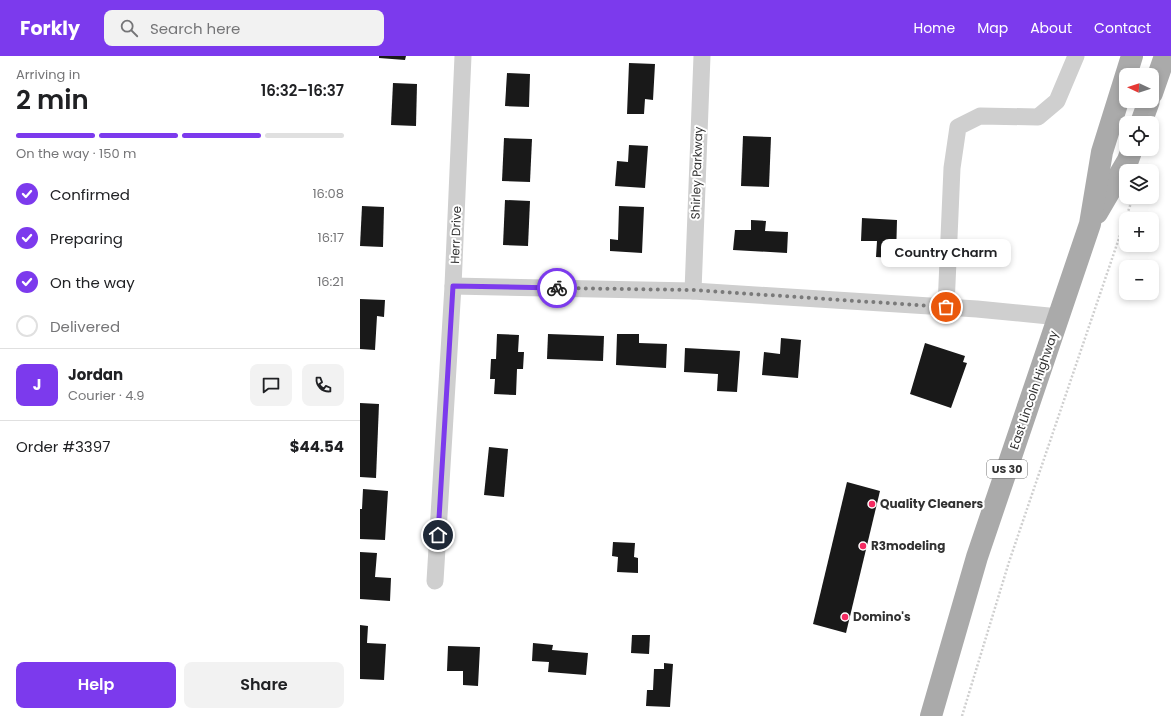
<!DOCTYPE html>
<meta charset="utf-8">
<style>
body{margin:0;font-family:Poppins,sans-serif;background:#f2f2f2;color:#202124;height:100vh;display:flex;flex-direction:column;font-size:15px;white-space:nowrap}
*{box-sizing:border-box;margin:0}
p{font-size:13px;color:#757577}
.icon{flex:none;width:22px;height:22px;fill:none;stroke:currentColor;stroke-width:2;stroke-linecap:round;stroke-linejoin:round}
.map{position:relative;flex:1;overflow:hidden}
.drawer{display:flex;flex-direction:column;background:#fff;width:360px}
.drawer>*{flex:none}
.needle{width:26px;rotate:274deg}
.buttons{position:absolute;left:759px;top:12px;display:grid;gap:8px}
.buttons a{display:grid;place-items:center;width:40px;height:40px;border-radius:8px;background:#fff;box-shadow:0 2px 6px #0003;font-size:20px}
.pin{position:absolute;display:grid;place-items:center;width:34px;height:34px;color:#fff;margin:-17px;border:2px solid #fff;border-radius:50%;box-shadow:0 1px 4px #0007}
.courier{position:absolute;display:grid;place-items:center;width:40px;height:40px;margin:-20px;border:3px solid #7c3aed;border-radius:50%;background:#fff;color:#222;box-shadow:0 1px 5px #0007}
.bubble{position:absolute;height:28px;border-radius:8px;background:#fff;box-shadow:0 2px 6px #0003;font-size:13px;font-weight:600;line-height:28px;text-align:center}
.overview em{font-style:normal;font-weight:600}
.overview div{display:flex;flex-direction:column-reverse}
.overview{display:flex;align-items:center;justify-content:space-between;height:68px;padding:0 16px}
h1{font-size:26px;font-weight:600;line-height:30px}
.bar{display:grid;grid-template-columns:repeat(4,1fr);gap:6px 4px;align-content:center;height:48px;padding:0 16px}
.bar i{height:5px;border-radius:3px;background:#e0e0e0}
.bar .selected{background:#7c3aed}
.bar p{grid-column:span 4}
.line{display:flex;align-items:center;gap:10px;padding:0 16px;border-top:1px solid #e0e0e0}
.line div{flex:1}
.round{display:grid;place-items:center;flex:none;width:42px;height:42px;border-radius:8px;background:#f2f2f2}
ol{padding:0 16px;list-style:none}
li{display:flex;align-items:center;gap:12px;height:44px}
li p{margin-inline-start:auto}
li .icon{padding:4px;border-radius:50%;background:#7c3aed;color:#fff;stroke-width:4}
li:last-child{color:#757577}
li i{width:22px;height:22px;border:2px solid #e0e0e0;border-radius:50%}
.primary-button{display:flex;gap:8px;margin-top:auto;padding:8px 16px}
.primary-button a{flex:1;height:46px;border-radius:8px;background:#7c3aed;color:#fff;font-size:16px;font-weight:600;line-height:46px;text-align:center}
.primary-button a+a{background:#f2f2f2;color:#202124}
header{display:flex;align-items:center;gap:24px;box-sizing:border-box;height:56px;padding:0 20px;background:#7c3aed;color:#fff}
header strong{font-size:19px}
nav{display:flex;gap:22px;margin-inline-start:auto;font-size:14px}
.search{width:280px;height:36px;background:#f2f2f2;display:flex;align-items:center;gap:10px;box-sizing:border-box;padding:0 14px;border-radius:8px;color:#757577;font-size:15px}
main{display:flex;flex:1;min-height:0}
.map>svg:first-child{display:block}
</style>
<header>
<strong>Forkly</strong>
<div class="search"><svg class="icon" aria-label="search" viewBox="0 0 24 24"><circle cx="10" cy="10" r="6"/><path d="M15 15l6 6"/></svg>Search here</div>
<nav><a>Home</a><a>Map</a><a>About</a><a>Contact</a></nav>
</header>
<main>
<section class="drawer">
<div class="overview"><div><h1>2 min</h1><p>Arriving in</p></div><em>16:32–16:37</em></div>
<div class="bar"><i class="selected"></i><i class="selected"></i><i class="selected"></i><i></i><p>On the way · 150 m</p></div>
<ol>
<li><svg class="icon" aria-label="check" viewBox="0 0 24 24"><path d="M5 12l5 5 9-10"/></svg>Confirmed<p>16:08</p></li>
<li><svg class="icon" aria-label="check" viewBox="0 0 24 24"><path d="M5 12l5 5 9-10"/></svg>Preparing<p>16:17</p></li>
<li><svg class="icon" aria-label="check" viewBox="0 0 24 24"><path d="M5 12l5 5 9-10"/></svg>On the way<p>16:21</p></li>
<li><i></i>Delivered</li>
</ol>
<div class="line" style="height:72px"><b class="round" style="background:#7c3aed;color:#fff">J</b><div><b>Jordan</b><p>Courier · 4.9</p></div><a class="round"><svg class="icon" aria-label="chat" viewBox="0 0 24 24"><path d="M4 5h16v11H9l-5 4z"/></svg></a><a class="round"><svg class="icon" aria-label="phone" viewBox="0 0 24 24"><path d="M5 4h4l2 5-3 2q2 4 5 5l2-3 5 2v4C11 20 4 13 5 4z"/></svg></a></div>
<div class="line" style="height:52px"><div>Order #3397</div><b>$44.54</b></div>
<div class="primary-button"><a>Help</a><a>Share</a></div>
</section>
<div class="map">
<svg width="811" height="660" viewBox="0 0 811 660">
<rect width="100%" height="100%" fill="#fff"/>
<!-- building -->
<g fill="#191919">
<polygon points="19,0 46,0 45,4 19,2"/>
<polygon points="269,7 295,8 293,44 285,43 284,58 267,58"/>
<polygon points="147,17 170,18 169,51 145,50"/>
<polygon points="33,27 57,28 56,70 31,69"/>
<polygon points="383,80 411,81 409,131 381,130"/>
<polygon points="144,82 172,83 170,126 142,125"/>
<polygon points="269,89 288,90 285,132 255,130 257,105 268,106"/>
<polygon points="145,144 170,145 168,190 143,189"/>
<polygon points="2,150 24,151 23,191 0,190"/>
<polygon points="259,150 284,151 282,197 250,195 250,183 258,184"/>
<polygon points="502,162 537,164 536,202 516,201 517,185 501,185"/>
<polygon points="391,164 406,165 405,175 428,176 427,197 373,194 375,174 391,174"/>
<polygon points="0,243 25,244 24,261 17,260 15,294 0,293"/>
<polygon points="137,278 159,279 158,296 164,296 163,313 157,313 156,339 134,338 135,323 130,323 131,303 136,303"/>
<polygon points="188,278 244,280 243,305 187,303"/>
<polygon points="257,278 279,278 279,287 307,288 306,312 256,309"/>
<polygon points="421,282 441,284 438,322 402,319 404,296 420,298"/>
<polygon points="565,287 605,300 603,306 607,307 591,352 550,338"/>
<polygon points="325,292 380,295 377,336 357,335 358,318 324,316"/>
<polygon points="0,347 19,348 16,422 0,421"/>
<polygon points="129,391 148,393 144,441 124,439"/>
<polygon points="487,426 520,435 486,577 453,568"/>
<polygon points="3,433 28,435 25,484 0,483 0,453 2,453"/>
<polygon points="253,486 275,487 274,501 278,502 278,517 257,516 258,501 252,500"/>
<polygon points="0,496 17,497 15,521 31,522 30,545 0,543"/>
<polygon points="0,569 8,570 7,587 26,588 24,624 0,623"/>
<polygon points="272,579 290,579 289,598 271,597"/>
<polygon points="173,587 193,589 192,594 228,597 226,619 188,616 189,606 172,605"/>
<polygon points="88,590 120,591 118,630 103,629 103,615 87,615"/>
<polygon points="304,607 313,608 310,651 286,650 287,634 293,634 294,613 304,613"/>
</g>
<g fill="none" stroke-linecap="round" stroke-linejoin="round">
<!-- path -->
<g stroke="#cfcfcf" stroke-width="2.5" stroke-dasharray="2 2" stroke-linecap="butt">
<polyline points="792,87 794,81"/>
<polyline points="602,660 649,506 773,141"/>
</g>
<!-- minor -->
<g stroke="#cfcfcf" stroke-width="17">
<polyline points="93,230 333,235 617,253 699,261"/>
<polyline points="333,235 342,0"/>
<polyline points="586,251 592,112 598,71 620,60 678,61 697,45 716,0"/>
<polyline points="75,525 93,230 103,0"/>
</g>
<!-- major -->
<g stroke="#aaa" stroke-width="22">
<polyline points="792,37 805,0"/>
<polyline points="781,67 789,45"/>
<polyline points="737,157 768,104 772,93"/>
<polyline points="571,660 617,501 730,168 742,96 772,0"/>
</g>
</g>
<g fill="none" stroke-linecap="round" stroke-linejoin="round">
<!-- done -->
<polyline stroke="#7a7a7a" stroke-width="4" stroke-dasharray="0 7.2" points="197,232 333,234 586,251"/>
<!-- route -->
<polyline stroke="#7c3aed" stroke-width="5" points="78,479 93,230 197,232"/>
</g>
<!-- markers -->
<g fill="#f42a61" stroke="#fff" stroke-width="1.5">
<circle cx="512" cy="448" r="4"/>
<circle cx="503" cy="490" r="4"/>
<circle cx="485" cy="561" r="4"/>
</g>
<g text-anchor="middle" stroke-width="4" stroke-linejoin="round" paint-order="stroke">
<!-- shield labels -->
<rect fill="#fff" stroke="#707070" stroke-width="1" x="627" y="404" width="40" height="18" rx="3"/>
<g font-size="11" font-weight="bold" fill="#323232">
<text x="647" y="417">US 30</text>
</g>
<!-- street labels -->
<g font-size="12" fill="#323232" stroke="#fff">
<text transform="translate(337 117) rotate(-88)" y="4">Shirley Parkway</text>
<text transform="translate(96 179) rotate(-88)" y="4">Herr Drive</text>
<text transform="translate(674 334) rotate(-71)" y="4">East Lincoln Highway</text>
</g>
<!-- poi labels -->
<g font-size="12" font-weight="bold" fill="#323232" stroke="#fff" text-anchor="start">
<text x="520" y="452">Quality Cleaners</text>
<text x="511" y="494">R3modeling</text>
<text x="493" y="565">Domino's</text>
</g>
</g>
</svg>
<div class="buttons">
<a><svg class="needle" viewBox="-14 -14 28 28"><path d="M0-13l5 13h-10z" fill="#e53935"/><path d="M0 13l5-13h-10z" fill="#757577"/></svg></a>
<a><svg class="icon" aria-label="locate" viewBox="0 0 24 24"><circle cx="12" cy="12" r="6"/><path d="M12 2v4M12 18v4M2 12h4M18 12h4"/></svg></a>
<a><svg class="icon" aria-label="layers" viewBox="0 0 24 24"><path d="M12 4l9 5-9 5-9-5zM3 14l9 5 9-5"/></svg></a>
<a>+</a>
<a>−</a>
</div>
<div class="pin" style="left:586px;top:251px;background:#ea580c"><svg class="icon" aria-label="bag" viewBox="0 0 24 24"><path d="M5 8h14l-1 12H6zM9 8a3 3 0 0 1 6 0"/></svg></div>
<div class="pin" style="left:78px;top:479px;background:#1f2937"><svg class="icon" aria-label="home" viewBox="0 0 24 24"><path d="M3 11l9-7 9 7M6 9v11h12V9"/></svg></div>
<div class="courier" style="left:197px;top:232px"><svg class="icon" aria-label="bike" viewBox="0 0 24 24"><circle cx="6" cy="16" r="4"/><circle cx="18" cy="16" r="4"/><path d="M6 16l4-8h5l3 8M10 8l3 8H6M13 5h3"/></svg></div>
<div class="bubble" style="left:521px;top:183px;width:130px">Country Charm</div>
</div>
</main>
